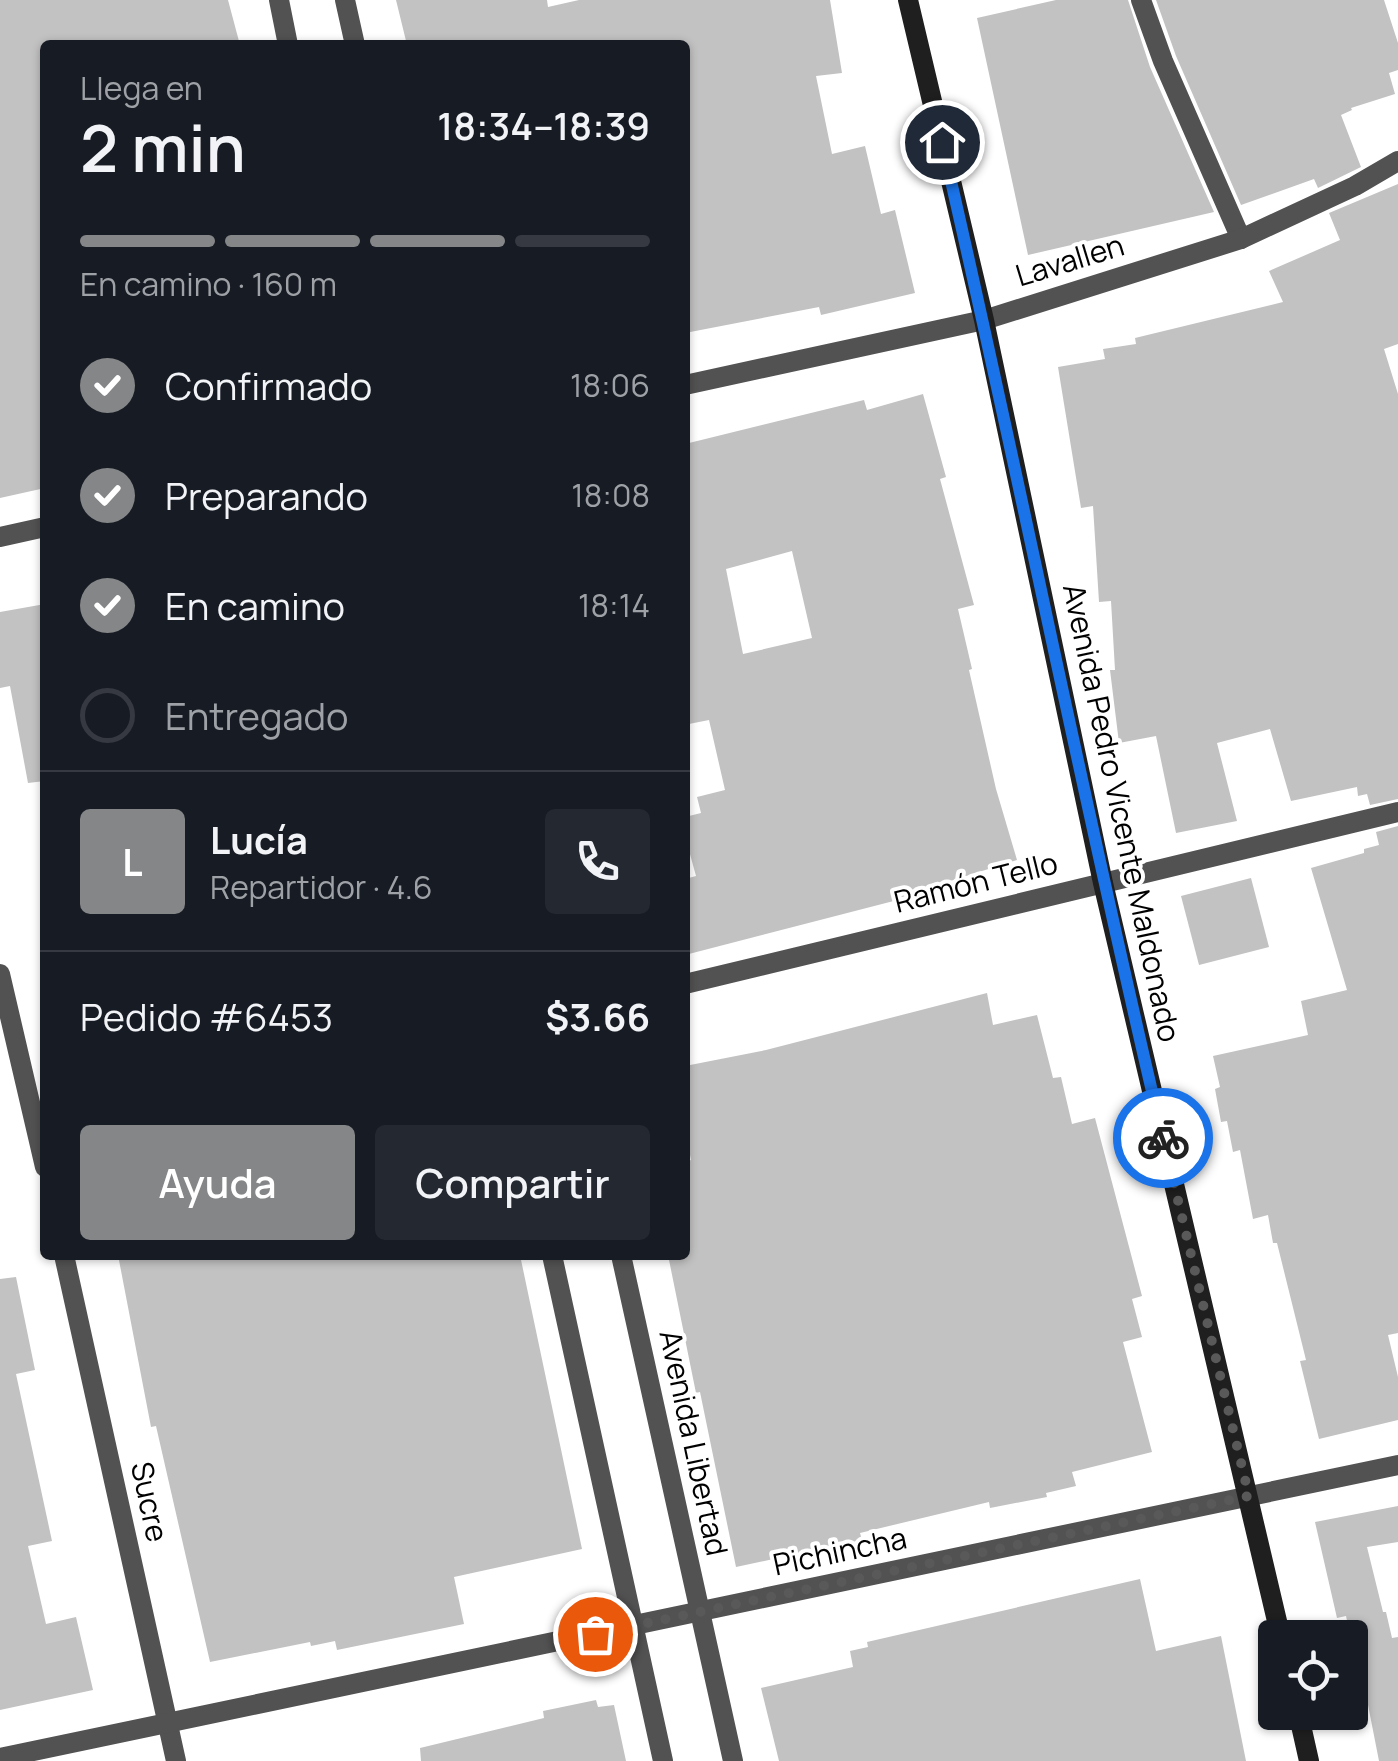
<!DOCTYPE html>
<html lang="es">
<meta charset="utf-8">
<style>
body{margin:0;font-family:Manrope,sans-serif;background:#242831;color:#f1f3f6;height:100vh;display:flex;flex-direction:column;font-size:38px;white-space:nowrap}
*{box-sizing:border-box;margin:0}
p{font-size:32px;color:#9ea1a6}
.icon{flex:none;width:55px;height:55px;fill:none;stroke:currentColor;stroke-width:2;stroke-linecap:round;stroke-linejoin:round}
.map{position:relative;flex:1;overflow:hidden}
.sheet{position:absolute;left:40px;top:40px;width:650px;height:1220px;display:flex;flex-direction:column;background:#171b24;border-radius:10px;box-shadow:0 2px 8px #0004}
.sheet>*{flex:none}
.tools{position:absolute;left:1258px;top:1620px;display:grid;gap:20px}
.tools a{display:grid;place-items:center;width:110px;height:110px;border-radius:10px;background:#171b24;box-shadow:0 2px 8px #0004;font-size:50px}
.pin{position:absolute;display:grid;place-items:center;width:85px;height:85px;color:#fff;margin:-42px;border:5px solid #fff;border-radius:50%;box-shadow:0 2px 10px #0007}
.courier{position:absolute;display:grid;place-items:center;width:100px;height:100px;margin:-50px;border:8px solid #1a73e8;border-radius:50%;background:#fff;color:#222;box-shadow:0 2px 12px #0007}
.summary em{font-style:normal;font-weight:600}
.summary div{display:flex;flex-direction:column-reverse}
.summary{display:flex;align-items:center;justify-content:space-between;height:170px;padding:0 40px}
h1{font-size:65px;font-weight:600;line-height:75px}
.bar{display:grid;grid-template-columns:repeat(4,1fr);gap:15px 10px;align-content:center;height:120px;padding:0 40px}
.bar i{height:12px;border-radius:8px;background:#363941}
.bar .current{background:#858687}
.bar p{grid-column:span 4}
.line{display:flex;align-items:center;gap:25px;padding:0 40px;border-top:2px solid #363941}
.line div{flex:1}
.round{display:grid;place-items:center;flex:none;width:105px;height:105px;border-radius:10px;background:#242831}
ol{padding:0 40px;list-style:none}
li{display:flex;align-items:center;gap:30px;height:110px}
li p{margin-inline-start:auto}
li .icon{padding:10px;border-radius:50%;background:#858687;color:#fff;stroke-width:4}
li:last-child{color:#9ea1a6}
li i{width:55px;height:55px;border:5px solid #363941;border-radius:50%}
.cta{display:flex;gap:20px;margin-top:auto;padding:20px 40px}
.cta a{flex:1;height:115px;border-radius:10px;background:#858687;color:#fff;font-size:40px;font-weight:600;line-height:115px;text-align:center}
.cta a+a{background:#242831;color:#f1f3f6}
.map>svg:first-child{display:block}
</style>
<div class="map">
<svg width="1398" height="1761" viewBox="0 0 1398 1761">
<rect width="100%" height="100%" fill="#fff"/>
<!-- building -->
<g fill="#c2c2c2" fill-rule="evenodd">
<polygon points="0,0 228,0 240,45 45,45 45,488 0,498"/>
<polygon points="396,0 547,0 548,7 579,0 830,0 842,73 816,76 832,154 865,146 881,214 895,210 915,293 821,315 819,307 685,333 685,45 407,45"/>
<polygon points="1056,0 1128,0 1150,67 1214,212 1028,255 977,18"/>
<polygon points="1156,0 1384,0 1398,43 1398,70 1389,73 1395,94 1351,108 1352,110 1341,115 1361,167 1318,188 1314,179 1241,205 1176,56"/>
<polygon points="1398,184 1398,344 1384,349 1398,394 1398,799 1370,805 1367,794 1358,796 1357,787 1291,801 1270,729 1217,743 1237,821 1176,833 1156,736 1119,743 1110,670 1115,670 1111,601 1099,602 1093,506 1081,508 1058,367 1105,359 1103,349 1136,344 1135,338 1283,302 1269,271 1340,240 1329,213"/>
<path d="M923,394L946,477L940,479L974,605L958,609L972,669L969,670L996,789L1017,860L944,883L945,887L913,896L685,955V879L696,876L685,836V817L701,813L697,797L725,790L709,720L689,724L685,705V444L864,400L867,410ZM792,551L812,638L743,654L726,569Z"/>
<polygon points="45,604 45,781 28,783 10,686 0,688 0,612"/>
<polygon points="1398,826 1398,1333 1388,1335 1398,1377 1398,1420 1319,1439 1300,1361 1306,1360 1277,1243 1273,1243 1268,1215 1253,1219 1240,1150 1233,1152 1227,1121 1221,1122 1215,1089 1220,1087 1213,1056 1308,1035 1301,1001 1347,990 1311,868 1364,853 1364,849 1379,845 1376,832"/>
<polygon points="1251,878 1269,947 1199,965 1181,896"/>
<polygon points="987,993 993,1025 1037,1015 1053,1078 1061,1077 1072,1124 1095,1118 1142,1296 1132,1299 1142,1337 1123,1342 1152,1452 1072,1472 1076,1486 1046,1493 1047,1497 990,1508 989,1502 860,1533 862,1540 736,1567 700,1392 696,1393 668,1255 685,1255 685,1162 691,1160 685,1129 685,1066 766,1050"/>
<polygon points="118,1255 520,1255 582,1549 454,1577 464,1624 337,1650 335,1641 311,1646 310,1642 210,1662 156,1426 151,1427"/>
<polygon points="16,1277 35,1370 16,1374 52,1541 28,1546 46,1624 76,1617 93,1690 0,1710 0,1279"/>
<polygon points="1398,1506 1398,1542 1367,1547 1383,1612 1386,1612 1392,1638 1398,1637 1398,1761 1379,1761 1360,1664 1356,1664 1346,1616 1337,1618 1315,1522"/>
<polygon points="1140,1579 1156,1651 1221,1636 1246,1761 779,1761 761,1688 853,1667 850,1651 868,1647 867,1642"/>
<polygon points="596,1700 598,1707 614,1705 626,1761 421,1761 420,1748 544,1718 543,1711"/>
</g>
<g fill="none" stroke-linecap="round" stroke-linejoin="round">
<!-- minor -->
<g stroke="#525252" stroke-width="20">
<polyline points="1141,0 1163,61 1241,239"/>
<polyline points="685,385 984,320 1241,239 1355,186 1398,161"/>
<polyline points="0,537 45,527"/>
<polyline points="0,974 45,1167"/>
<polyline points="685,984 1398,812"/>
<polyline points="64,1255 176,1761"/>
<polyline points="0,1758 1398,1465"/>
</g>
<!-- tertiary -->
<g stroke="#525252" stroke-width="20">
<polyline points="279,0 288,45"/>
<polyline points="345,0 355,45"/>
<polyline points="552,1255 663,1761"/>
<polyline points="621,1255 733,1761"/>
</g>
<!-- secondary -->
<g stroke="#1f1f1f" stroke-width="20">
<polyline points="908,0 984,320 1103,883 1281,1638"/>
<polyline points="1298,1712 1309,1761"/>
</g>
</g>
<g fill="none" stroke-linecap="round" stroke-linejoin="round">
<!-- done -->
<polyline stroke="#595959" stroke-width="10" stroke-dasharray="0 18" points="595,1634 1249,1496 1163,1138"/>
<!-- route -->
<path stroke="#1a73e8" stroke-width="12" d="M942,142C1019,473 1084,807 1163,1138"/>
</g>
<g text-anchor="middle" stroke-width="8" stroke-linejoin="round" paint-order="stroke">
<!-- street labels -->
<g font-size="30" fill="#000" stroke="#fff">
<text transform="translate(1070 261) rotate(-17)" y="10">Lavallen</text>
<text transform="translate(1121 813) rotate(78)" y="10">Avenida Pedro Vicente Maldonado</text>
<text transform="translate(976 883) rotate(-14)" y="10">Ramón Tello</text>
<text transform="translate(693 1443) rotate(78)" y="10">Avenida Libertad</text>
<text transform="translate(149 1502) rotate(78)" y="10">Sucre</text>
<text transform="translate(840 1552) rotate(-12)" y="10">Pichincha</text>
</g>
</g>
</svg>
<div class="tools">
<a><svg class="icon" aria-label="locate" viewBox="0 0 24 24"><circle cx="12" cy="12" r="6"/><path d="M12 2v4M12 18v4M2 12h4M18 12h4"/></svg></a>
</div>
<div class="pin" style="left:595px;top:1634px;background:#ea580c"><svg class="icon" aria-label="bag" viewBox="0 0 24 24"><path d="M5 8h14l-1 12H6zM9 8a3 3 0 0 1 6 0"/></svg></div>
<div class="pin" style="left:942px;top:142px;background:#1f2937"><svg class="icon" aria-label="home" viewBox="0 0 24 24"><path d="M3 11l9-7 9 7M6 9v11h12V9"/></svg></div>
<div class="courier" style="left:1163px;top:1138px"><svg class="icon" aria-label="bike" viewBox="0 0 24 24"><circle cx="6" cy="16" r="4"/><circle cx="18" cy="16" r="4"/><path d="M6 16l4-8h5l3 8M10 8l3 8H6M13 5h3"/></svg></div>
<section class="sheet">
<div class="summary"><div><h1>2 min</h1><p>Llega en</p></div><em>18:34–18:39</em></div>
<div class="bar"><i class="current"></i><i class="current"></i><i class="current"></i><i></i><p>En camino · 160 m</p></div>
<ol>
<li><svg class="icon" aria-label="check" viewBox="0 0 24 24"><path d="M5 12l5 5 9-10"/></svg>Confirmado<p>18:06</p></li>
<li><svg class="icon" aria-label="check" viewBox="0 0 24 24"><path d="M5 12l5 5 9-10"/></svg>Preparando<p>18:08</p></li>
<li><svg class="icon" aria-label="check" viewBox="0 0 24 24"><path d="M5 12l5 5 9-10"/></svg>En camino<p>18:14</p></li>
<li><i></i>Entregado</li>
</ol>
<div class="line" style="height:180px"><b class="round" style="background:#858687;color:#fff">L</b><div><b>Lucía</b><p>Repartidor · 4.6</p></div><a class="round"><svg class="icon" aria-label="phone" viewBox="0 0 24 24"><path d="M5 4h4l2 5-3 2q2 4 5 5l2-3 5 2v4C11 20 4 13 5 4z"/></svg></a></div>
<div class="line" style="height:130px"><div>Pedido #6453</div><b>$3.66</b></div>
<div class="cta"><a>Ayuda</a><a>Compartir</a></div>
</section>
</div>
